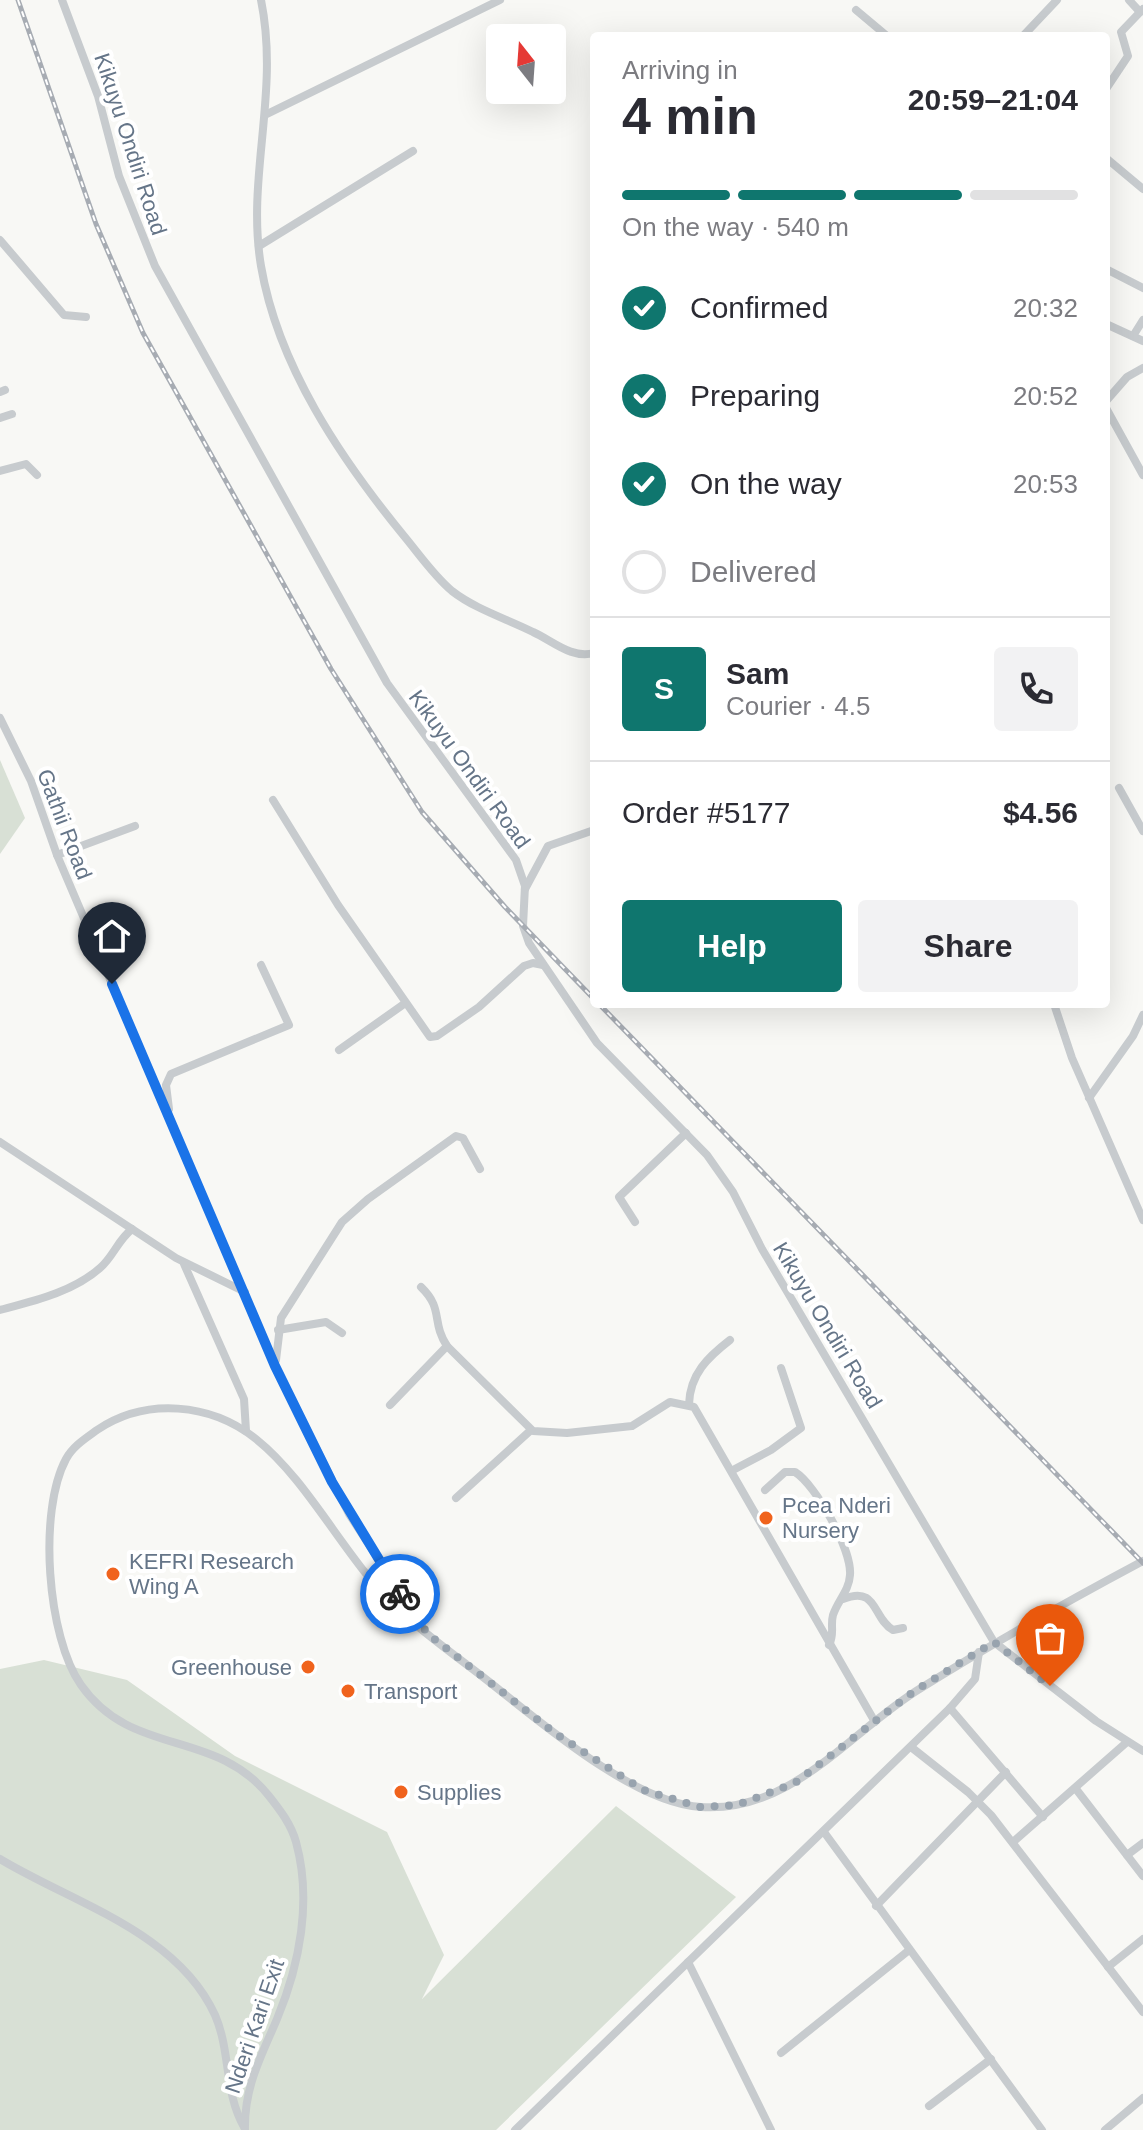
<!DOCTYPE html>
<meta charset="utf-8">
<style>
body{margin:0;font-family:Arial,sans-serif;background:#f2f2f3;color:#2b2b33;height:100vh;display:flex;flex-direction:column;font-size:30px;white-space:nowrap}
*{box-sizing:border-box;margin:0}
p{font-size:26px;color:#7c7c81}
.icon{flex:none;width:44px;height:44px;fill:none;stroke:currentColor;stroke-width:2;stroke-linecap:round;stroke-linejoin:round}
.map{position:relative;flex:1;overflow:hidden}
.sheet{position:absolute;left:590px;top:32px;width:520px;height:976px;display:flex;flex-direction:column;background:#fff;border-radius:8px;box-shadow:0 8px 32px #0002}
.sheet>*{flex:none}
.needle{width:52px;rotate:343deg}
.fabs{position:absolute;left:486px;top:24px;display:grid;gap:16px}
.fabs a{display:grid;place-items:center;width:80px;height:80px;border-radius:8px;background:#fff;box-shadow:0 8px 32px #0002;font-size:40px}
.pin{position:absolute;display:grid;place-items:center;width:68px;height:68px;color:#fff;margin:-82px -34px;border-radius:50% 50% 50% 0;rotate:-45deg;box-shadow:0 0 8px #0007}
.pin .icon{rotate:45deg}
.courier{position:absolute;display:grid;place-items:center;width:80px;height:80px;margin:-40px;border:6px solid #1a73e8;border-radius:50%;background:#fff;color:#222;box-shadow:0 2px 10px #0007}
.headline em{font-style:normal;font-weight:600}
.headline div{display:flex;flex-direction:column-reverse}
.headline{display:flex;align-items:center;justify-content:space-between;height:136px;padding:0 32px}
h1{font-size:52px;font-weight:600;line-height:60px}
.bar{display:grid;grid-template-columns:repeat(4,1fr);gap:12px 8px;align-content:center;height:96px;padding:0 32px}
.bar i{height:10px;border-radius:6px;background:#e1e1e2}
.bar .selected{background:#0f766e}
.bar p{grid-column:span 4}
.line{display:flex;align-items:center;gap:20px;padding:0 32px;border-top:2px solid #e1e1e2}
.line div{flex:1}
.round{display:grid;place-items:center;flex:none;width:84px;height:84px;border-radius:8px;background:#f2f2f3}
ol{padding:0 32px;list-style:none}
li{display:flex;align-items:center;gap:24px;height:88px}
li p{margin-inline-start:auto}
li .icon{padding:8px;border-radius:50%;background:#0f766e;color:#fff;stroke-width:4}
li:last-child{color:#7c7c81}
li i{width:44px;height:44px;border:4px solid #e1e1e2;border-radius:50%}
.primary-button{display:flex;gap:16px;margin-top:auto;padding:16px 32px}
.primary-button a{flex:1;height:92px;border-radius:8px;background:#0f766e;color:#fff;font-size:32px;font-weight:600;line-height:92px;text-align:center}
.primary-button a+a{background:#f2f2f3;color:#2b2b33}
.map>svg:first-child{display:block}
</style>
<div class="map">
<svg width="1143" height="2130" viewBox="0 0 1143 2130">
<rect width="100%" height="100%" fill="#f8f8f5"/>
<!-- green -->
<g fill="#d8e0d5">
<polygon points="0,760 25,818 0,854"/>
<polygon points="44,1660 127,1680 235,1756 387,1832 444,1955 422,1999 616,1806 736,1897 496,2130 0,2130 0,1669"/>
</g>
<g fill="none" stroke-linecap="round" stroke-linejoin="round">
<!-- street -->
<g stroke="#c7cbce" stroke-width="8">
<polyline points="62,0 98,96 119,176 155,266 387,683 516,860 525,886 523,926 529,943 597,1043 707,1155 733,1192 762,1249 994,1642 1096,1721 1143,1751"/>
<path d="M261,0C280,93 246,177 261,266C278,366 341,459 404,536C419,554 434,576 452,591C475,609 507,619 533,632C553,641 571,659 594,653"/>
<polyline points="1129,0 1140,12"/>
<polyline points="856,10 887,36"/>
<polyline points="1023,36 1057,0"/>
<polyline points="1106,89 1128,56 1121,32 1143,9"/>
<polyline points="267,114 500,0"/>
<polyline points="1106,158 1143,189"/>
<polyline points="0,240 64,315 86,317"/>
<polyline points="259,246 413,151"/>
<polyline points="1106,269 1143,288"/>
<polyline points="1106,324 1143,341"/>
<polyline points="1133,336 1143,320"/>
<polyline points="0,392 5,390"/>
<polyline points="1106,401 1127,377 1143,368"/>
<polyline points="1106,408 1143,475"/>
<polyline points="0,418 12,414"/>
<polyline points="0,471 26,464 37,475"/>
<polyline points="0,718 31,781 57,855 275,1366 349,1514 422,1626"/>
<polyline points="1119,788 1143,831"/>
<polyline points="273,800 338,905 430,1037 437,1036 479,1007 524,966 533,963 543,965"/>
<polyline points="57,855 135,826"/>
<polyline points="525,889 548,846 594,830"/>
<polyline points="1054,1004 1072,1058 1143,1220"/>
<polyline points="339,1050 404,1004"/>
<polyline points="1089,1098 1133,1036 1143,1015"/>
<polyline points="169,1109 166,1085 171,1074 289,1025 261,965"/>
<polyline points="0,1142 176,1258 245,1292"/>
<polyline points="635,1222 619,1197 686,1133"/>
<polyline points="184,1264 244,1399 246,1431"/>
<path d="M421,1287C444,1309 431,1322 447,1346L533,1431L567,1433L632,1426L670,1402L694,1407L875,1722"/>
<path d="M0,1310C34,1301 73,1292 100,1268C113,1257 118,1240 132,1229"/>
<polyline points="278,1330 326,1322 342,1333"/>
<polyline points="276,1360 281,1318 342,1222 368,1199 456,1136 463,1138 480,1169"/>
<path d="M689,1404C690,1374 708,1357 730,1340"/>
<polyline points="390,1405 447,1346"/>
<polyline points="733,1470 771,1450 801,1428 781,1368"/>
<path d="M765,1490L785,1472H795C816,1485 852,1550 850,1575C849,1591 838,1600 833,1615C830,1626 835,1634 829,1645"/>
<polyline points="456,1498 531,1430"/>
<path d="M843,1599C878,1585 872,1618 893,1630L903,1628"/>
<polyline points="950,1708 1043,1817"/>
<polyline points="911,1747 968,1792 991,1815 1143,2012"/>
<polyline points="1076,1789 1143,1876"/>
<polyline points="824,1832 1042,2130"/>
<polyline points="1013,1842 1127,1742"/>
<polyline points="1127,1855 1143,1843"/>
<path d="M0,1859C73,1903 177,1932 215,2015C231,2052 224,2092 244,2127"/>
<polyline points="876,1906 1006,1772"/>
<polyline points="688,1962 771,2130"/>
<polyline points="1108,1967 1143,1939"/>
<polyline points="781,2053 908,1951"/>
<polyline points="929,2106 991,2059"/>
<path d="M245,2130C244,2087 261,2057 277,2019C300,1964 312,1900 296,1842C291,1824 280,1810 269,1796C215,1728 132,1758 81,1685C47,1637 38,1511 66,1459C73,1446 86,1438 97,1430C146,1397 211,1403 256,1439C311,1483 346,1561 400,1611C426,1635 456,1656 483,1677C537,1719 632,1803 701,1807C793,1813 850,1731 921,1688C993,1643 1068,1601 1143,1561"/>
<polyline points="515,2130 950,1708 975,1679 979,1652"/>
<polyline points="1105,2130 1143,2098"/>
</g>
<defs>
<g id="rail">
<polyline points="18,0 96,224 143,333 331,669 422,812 505,907 594,999"/>
<polyline points="599,1004 1143,1563"/>
</g>
</defs>
<!-- rail casing -->
<use href="#rail" stroke="#a7acb3" stroke-width="5"/>
<!-- rail -->
<use href="#rail" stroke="#fff" stroke-width="2" stroke-dasharray="6" stroke-linecap="butt"/>
</g>
<g fill="none" stroke-linecap="round" stroke-linejoin="round">
<!-- done -->
<polyline stroke="#98a3ae" stroke-width="8" stroke-dasharray="0 14.4" points="400,1594 428,1634 556,1734 643,1790 700,1807 737,1805 795,1783 913,1692 994,1642 1050,1686"/>
<!-- route -->
<polyline stroke="#1a73e8" stroke-width="10" points="112,984 275,1366 332,1482 400,1594"/>
</g>
<!-- markers -->
<g fill="#f0631d" stroke="#fff" stroke-width="3">
<circle cx="766" cy="1518" r="8"/>
<circle cx="113" cy="1574" r="8"/>
<circle cx="308" cy="1667" r="8"/>
<circle cx="348" cy="1691" r="8"/>
<circle cx="401" cy="1792" r="8"/>
</g>
<g text-anchor="middle" stroke-width="8" stroke-linejoin="round" paint-order="stroke">
<!-- street labels -->
<g font-size="22" fill="#657588" stroke="#fff">
<text transform="translate(131 144) rotate(72)" y="8">Kikuyu Ondiri Road</text>
<text transform="translate(470 769) rotate(54)" y="8">Kikuyu Ondiri Road</text>
<text transform="translate(65 824) rotate(69)" y="8">Gathii Road</text>
<text transform="translate(828 1325) rotate(59)" y="8">Kikuyu Ondiri Road</text>
<text transform="translate(254 2026) rotate(-71)" y="8">Nderi Kari Exit</text>
</g>
<!-- poi labels -->
<g font-size="22" fill="#657588" stroke="#fff" text-anchor="start">
<text x="782" y="1513">Pcea Nderi<tspan x="782" dy="25">Nursery</tspan></text>
<text x="129" y="1569">KEFRI Research<tspan x="129" dy="25">Wing A</tspan></text>
<text x="292" y="1675" text-anchor="end">Greenhouse</text>
<text x="364" y="1699">Transport</text>
<text x="417" y="1800">Supplies</text>
</g>
</g>
</svg>
<div class="fabs">
<a><svg class="needle" viewBox="-14 -14 28 28"><path d="M0-13l5 13h-10z" fill="#e53935"/><path d="M0 13l5-13h-10z" fill="#7c7c81"/></svg></a>
</div>
<div class="pin" style="left:1050px;top:1686px;background:#ea580c"><svg class="icon" aria-label="bag" viewBox="0 0 24 24"><path d="M5 8h14l-1 12H6zM9 8a3 3 0 0 1 6 0"/></svg></div>
<div class="pin" style="left:112px;top:984px;background:#1f2937"><svg class="icon" aria-label="home" viewBox="0 0 24 24"><path d="M3 11l9-7 9 7M6 9v11h12V9"/></svg></div>
<div class="courier" style="left:400px;top:1594px"><svg class="icon" aria-label="bike" viewBox="0 0 24 24"><circle cx="6" cy="16" r="4"/><circle cx="18" cy="16" r="4"/><path d="M6 16l4-8h5l3 8M10 8l3 8H6M13 5h3"/></svg></div>
<section class="sheet">
<div class="headline"><div><h1>4 min</h1><p>Arriving in</p></div><em>20:59–21:04</em></div>
<div class="bar"><i class="selected"></i><i class="selected"></i><i class="selected"></i><i></i><p>On the way · 540 m</p></div>
<ol>
<li><svg class="icon" aria-label="check" viewBox="0 0 24 24"><path d="M5 12l5 5 9-10"/></svg>Confirmed<p>20:32</p></li>
<li><svg class="icon" aria-label="check" viewBox="0 0 24 24"><path d="M5 12l5 5 9-10"/></svg>Preparing<p>20:52</p></li>
<li><svg class="icon" aria-label="check" viewBox="0 0 24 24"><path d="M5 12l5 5 9-10"/></svg>On the way<p>20:53</p></li>
<li><i></i>Delivered</li>
</ol>
<div class="line" style="height:144px"><b class="round" style="background:#0f766e;color:#fff">S</b><div><b>Sam</b><p>Courier · 4.5</p></div><a class="round"><svg class="icon" aria-label="phone" viewBox="0 0 24 24"><path d="M5 4h4l2 5-3 2q2 4 5 5l2-3 5 2v4C11 20 4 13 5 4z"/></svg></a></div>
<div class="line" style="height:104px"><div>Order #5177</div><b>$4.56</b></div>
<div class="primary-button"><a>Help</a><a>Share</a></div>
</section>
</div>
